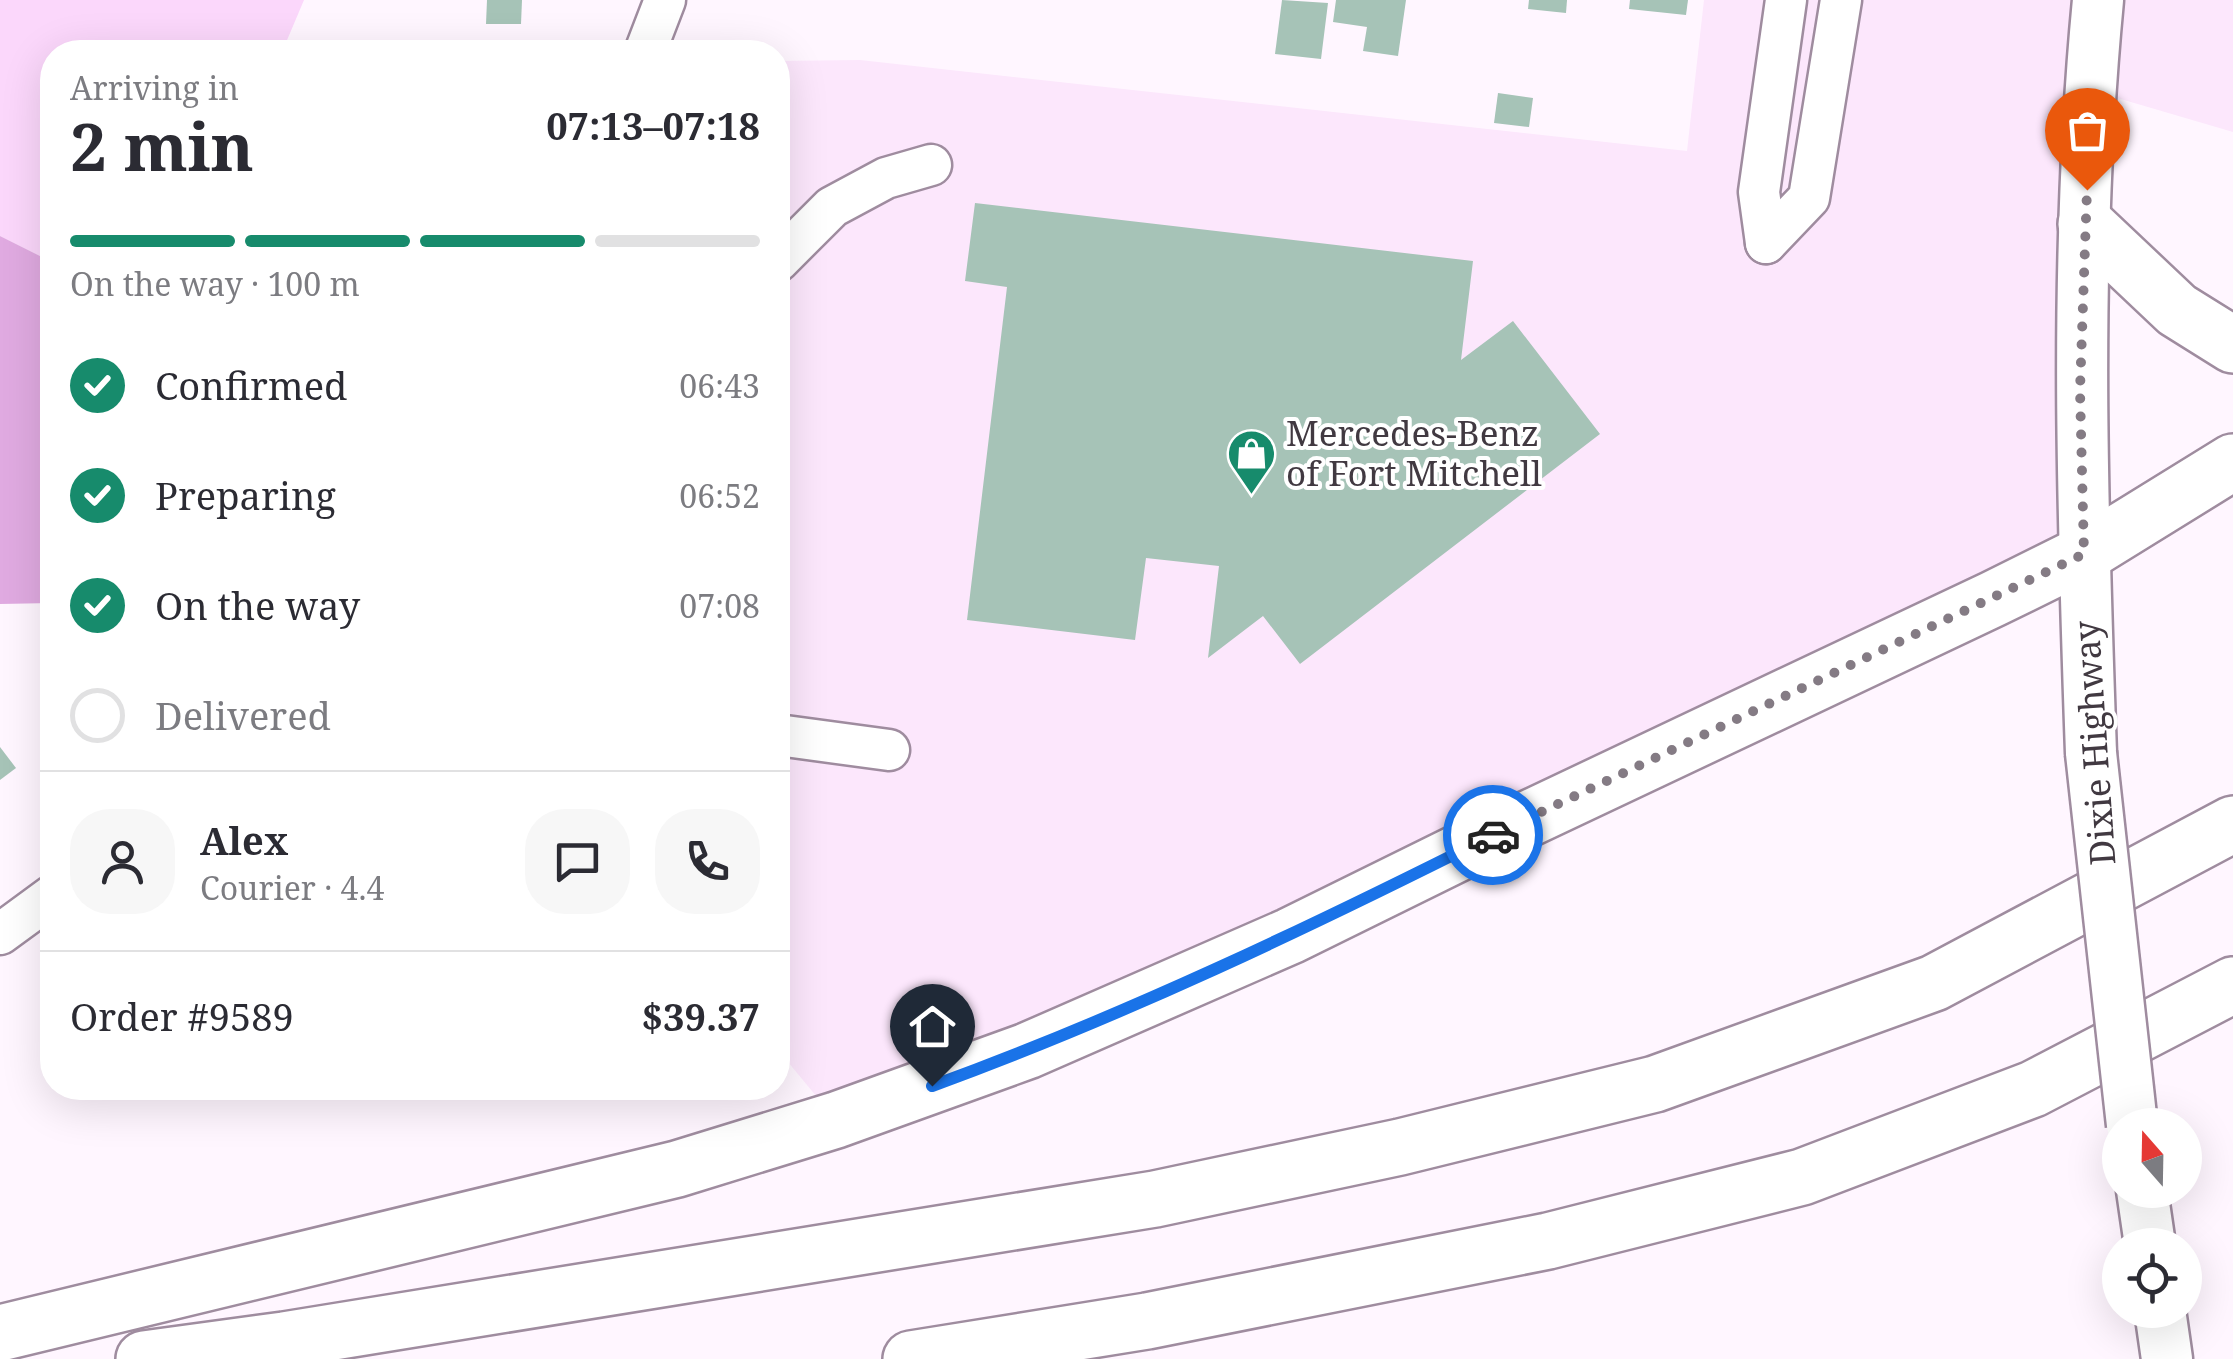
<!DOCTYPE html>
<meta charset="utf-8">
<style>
body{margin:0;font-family:"Noto Serif",serif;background:#f7f7f7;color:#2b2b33;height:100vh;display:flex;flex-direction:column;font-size:38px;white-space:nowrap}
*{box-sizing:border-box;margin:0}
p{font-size:32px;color:#7c7c81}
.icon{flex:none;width:55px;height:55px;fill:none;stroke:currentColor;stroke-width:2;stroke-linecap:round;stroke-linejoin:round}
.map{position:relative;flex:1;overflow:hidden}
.sheet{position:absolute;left:40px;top:40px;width:750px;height:1060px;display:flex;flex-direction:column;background:#fff;border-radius:40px;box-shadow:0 10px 40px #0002}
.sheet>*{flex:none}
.needle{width:65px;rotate:340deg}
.fabs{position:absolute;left:2102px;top:1108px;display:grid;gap:20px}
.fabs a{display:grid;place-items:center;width:100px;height:100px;border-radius:50%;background:#fff;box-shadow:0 10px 40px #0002;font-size:50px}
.pin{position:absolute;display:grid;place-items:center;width:85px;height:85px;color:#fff;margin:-102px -42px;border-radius:50% 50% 50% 0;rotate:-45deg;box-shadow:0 0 10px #0007}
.pin .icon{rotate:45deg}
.courier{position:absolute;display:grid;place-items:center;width:100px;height:100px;margin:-50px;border:8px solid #1a73e8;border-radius:50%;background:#fff;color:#222;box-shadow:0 2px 12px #0007}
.overview em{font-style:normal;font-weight:700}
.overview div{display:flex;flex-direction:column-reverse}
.overview{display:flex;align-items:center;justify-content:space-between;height:170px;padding:0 30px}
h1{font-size:65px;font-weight:700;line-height:75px}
.bar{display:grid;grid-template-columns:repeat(4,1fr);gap:15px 10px;align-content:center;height:120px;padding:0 30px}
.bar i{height:12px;border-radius:8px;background:#e1e1e2}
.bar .active{background:#178b6c}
.bar p{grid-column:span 4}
.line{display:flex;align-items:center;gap:25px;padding:0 30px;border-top:2px solid #e1e1e2}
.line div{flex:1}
.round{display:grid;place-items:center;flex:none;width:105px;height:105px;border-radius:40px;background:#f7f7f7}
ol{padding:0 30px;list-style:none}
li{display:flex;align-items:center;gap:30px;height:110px}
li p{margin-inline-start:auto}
li .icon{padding:10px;border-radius:50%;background:#178b6c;color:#fff;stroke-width:4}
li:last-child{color:#7c7c81}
li i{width:55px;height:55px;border:5px solid #e1e1e2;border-radius:50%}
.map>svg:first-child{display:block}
</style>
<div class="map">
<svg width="2233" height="1359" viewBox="0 0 2233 1359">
<rect width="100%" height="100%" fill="#fff6ff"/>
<!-- built -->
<polygon fill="#fce7fc" points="1704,0 2233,0 2233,132 2090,90 2084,554 836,1120 778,1050 778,61 860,60 1687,151"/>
<!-- green -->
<polygon fill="#fbd7fb" points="0,0 304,0 282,52 52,52 52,262 0,236"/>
<!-- forest -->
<polygon fill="#e0aae1" points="0,236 52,262 52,603 0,604"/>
<!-- building -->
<g fill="#a6c3b7">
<polygon points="487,0 522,0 521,24 486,24"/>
<polygon points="1282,0 1328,3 1321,59 1275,54"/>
<polygon points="1336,0 1406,0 1398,56 1363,51 1367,27 1333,22"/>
<polygon points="1529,0 1567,0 1566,13 1528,9"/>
<polygon points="1630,0 1688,0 1686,15 1629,9"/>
<polygon points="1498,93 1533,98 1529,127 1494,123"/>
<polygon points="975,203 1473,261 1461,360 1513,321 1600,434 1300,664 1263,616 1208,658 1219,566 1146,558 1135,640 967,620 1007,287 965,281"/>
<polygon points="0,747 16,768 0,780"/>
</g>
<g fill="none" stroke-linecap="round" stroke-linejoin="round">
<defs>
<g id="minor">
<polyline points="645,52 665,0"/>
<polyline points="1766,243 1809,198 1841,0"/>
<polyline points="1766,243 1759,192 1786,0"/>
<polyline points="778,261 832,207 886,178 931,165"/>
<polyline points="778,735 889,750"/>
<polyline points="0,934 52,896"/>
</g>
<g id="major">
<path d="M2091,753C2082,502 2074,250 2098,0"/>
<polyline points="2142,1190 2150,1245"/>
<polyline points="2160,1310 2167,1359"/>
</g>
<g id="highway">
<polyline points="2086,224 2177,310 2233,345"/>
<polyline points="0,1333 677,1169 836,1120 1027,1051 1290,936 1509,828 1993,599 2084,554 2233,462"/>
<polyline points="144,1359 284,1340 1155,1199 1400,1147 1655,1084 1934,983 2233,824"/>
<polyline points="911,1359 1147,1321 1548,1241 1802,1177 2033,1089 2233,985"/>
</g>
</defs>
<!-- minor casing -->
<use href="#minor" stroke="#9f8c9f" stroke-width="45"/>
<!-- major casing -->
<use href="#major" stroke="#9f8c9f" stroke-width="55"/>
<!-- highway casing -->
<use href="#highway" stroke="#9f8c9f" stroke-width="60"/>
<!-- minor -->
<use href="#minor" stroke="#fff" stroke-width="40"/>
<!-- major -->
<use href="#major" stroke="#fff" stroke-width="50"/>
<!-- highway -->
<use href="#highway" stroke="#fff" stroke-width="55"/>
<defs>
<polyline id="major-bridge" points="2091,753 2132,1125"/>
</defs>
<!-- major-bridge casing -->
<use href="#major-bridge" stroke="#9f8c9f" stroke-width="55" stroke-linecap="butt"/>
<!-- major-bridge -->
<use href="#major-bridge" stroke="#fff" stroke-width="50"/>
</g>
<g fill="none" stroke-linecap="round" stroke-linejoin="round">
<!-- done -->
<polyline stroke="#847b84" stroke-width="10" stroke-dasharray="0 18" points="1493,835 2084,554 2080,390 2087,190"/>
<!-- route -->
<path stroke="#1a73e8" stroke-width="12" d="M932,1086C1124,1016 1310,927 1493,835"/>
</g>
<!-- icons -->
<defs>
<symbol id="shop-pin" viewBox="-11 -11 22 30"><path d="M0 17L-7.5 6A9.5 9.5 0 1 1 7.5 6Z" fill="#178b6c" stroke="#fff"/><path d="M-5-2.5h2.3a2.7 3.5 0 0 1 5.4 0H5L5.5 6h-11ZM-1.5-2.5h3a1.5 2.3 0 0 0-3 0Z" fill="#fff"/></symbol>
</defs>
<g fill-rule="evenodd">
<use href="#shop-pin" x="1224" y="426" width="55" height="75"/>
</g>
<g text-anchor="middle" stroke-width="8" stroke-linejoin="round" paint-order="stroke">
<!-- poi labels -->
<g font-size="35" fill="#413941" stroke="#fff" text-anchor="start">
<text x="1286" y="446">Mercedes-Benz<tspan x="1286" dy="40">of Fort Mitchell</tspan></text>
</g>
<!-- street labels -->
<g font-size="35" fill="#413941" stroke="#fff">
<text transform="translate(2095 743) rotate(-94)" y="12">Dixie Highway</text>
</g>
</g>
</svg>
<div class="fabs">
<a><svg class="needle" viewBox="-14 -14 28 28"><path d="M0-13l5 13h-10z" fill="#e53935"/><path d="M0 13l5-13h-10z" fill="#7c7c81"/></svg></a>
<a><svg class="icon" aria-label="locate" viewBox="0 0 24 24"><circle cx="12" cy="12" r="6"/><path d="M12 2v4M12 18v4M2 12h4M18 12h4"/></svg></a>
</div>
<div class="pin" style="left:2087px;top:190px;background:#ea580c"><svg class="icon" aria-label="bag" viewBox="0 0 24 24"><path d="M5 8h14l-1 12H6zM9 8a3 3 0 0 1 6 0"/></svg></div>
<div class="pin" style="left:932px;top:1086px;background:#1f2937"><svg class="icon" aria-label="home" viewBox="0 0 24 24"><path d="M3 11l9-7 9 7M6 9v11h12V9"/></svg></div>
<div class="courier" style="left:1493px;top:835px"><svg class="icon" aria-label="car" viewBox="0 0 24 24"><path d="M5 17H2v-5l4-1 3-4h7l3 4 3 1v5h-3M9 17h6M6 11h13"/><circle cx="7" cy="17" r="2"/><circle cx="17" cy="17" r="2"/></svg></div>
<section class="sheet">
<div class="overview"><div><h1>2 min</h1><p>Arriving in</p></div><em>07:13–07:18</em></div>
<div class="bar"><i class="active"></i><i class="active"></i><i class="active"></i><i></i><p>On the way · 100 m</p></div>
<ol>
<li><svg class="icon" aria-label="check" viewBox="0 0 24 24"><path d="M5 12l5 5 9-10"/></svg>Confirmed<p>06:43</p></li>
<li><svg class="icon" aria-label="check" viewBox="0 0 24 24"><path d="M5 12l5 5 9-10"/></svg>Preparing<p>06:52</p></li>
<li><svg class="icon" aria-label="check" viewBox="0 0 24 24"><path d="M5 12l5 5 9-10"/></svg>On the way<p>07:08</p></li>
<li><i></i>Delivered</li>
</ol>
<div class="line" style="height:180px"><a class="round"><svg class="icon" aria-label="person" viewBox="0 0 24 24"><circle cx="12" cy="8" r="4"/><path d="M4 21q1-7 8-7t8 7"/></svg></a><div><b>Alex</b><p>Courier · 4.4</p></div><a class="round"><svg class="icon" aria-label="chat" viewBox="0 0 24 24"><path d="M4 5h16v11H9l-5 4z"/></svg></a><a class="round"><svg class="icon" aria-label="phone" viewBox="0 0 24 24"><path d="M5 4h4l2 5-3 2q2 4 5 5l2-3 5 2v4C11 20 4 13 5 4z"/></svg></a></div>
<div class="line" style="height:130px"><div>Order #9589</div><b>$39.37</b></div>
</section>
</div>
